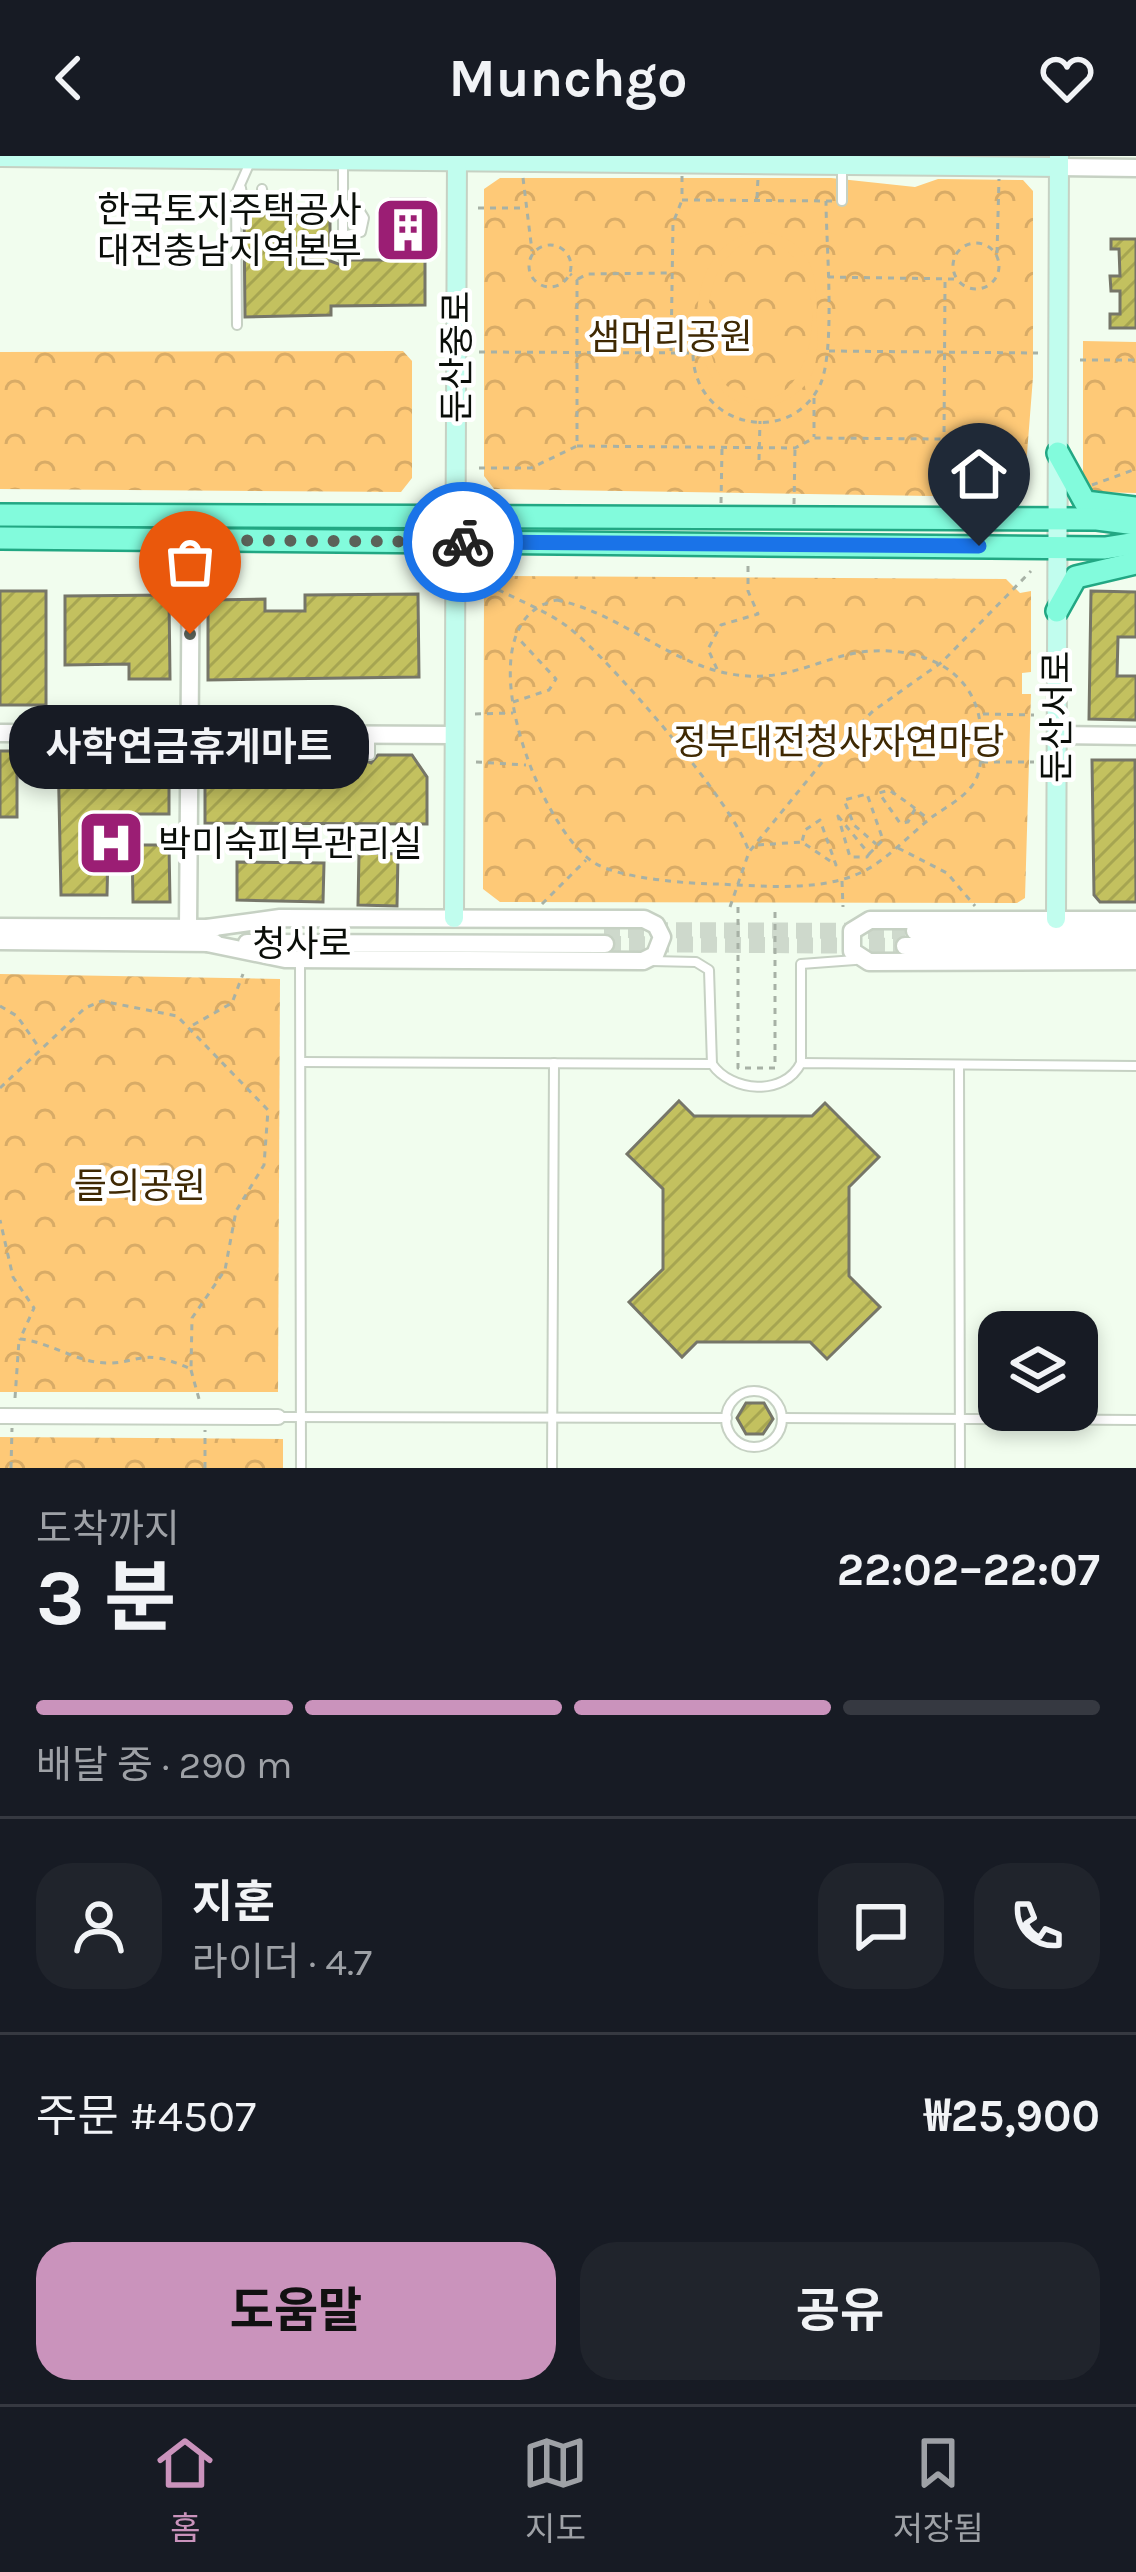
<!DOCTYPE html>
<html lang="ko">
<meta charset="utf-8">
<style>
body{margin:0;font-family:Karla,"Noto Sans KR",sans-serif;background:#20242c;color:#f1f3f6;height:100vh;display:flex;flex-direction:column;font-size:45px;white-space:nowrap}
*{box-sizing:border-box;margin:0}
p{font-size:39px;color:#9ea1a6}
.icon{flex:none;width:66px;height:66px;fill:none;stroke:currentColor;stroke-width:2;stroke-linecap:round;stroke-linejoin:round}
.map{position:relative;height:1312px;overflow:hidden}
.sheet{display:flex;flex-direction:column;background:#171b24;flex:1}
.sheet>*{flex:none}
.controls{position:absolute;left:978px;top:1155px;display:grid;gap:24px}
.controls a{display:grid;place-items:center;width:120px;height:120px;border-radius:24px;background:#171b24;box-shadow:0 6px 18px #0003;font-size:60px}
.pin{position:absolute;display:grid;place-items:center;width:102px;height:102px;color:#fff;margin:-123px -51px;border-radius:50% 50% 50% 0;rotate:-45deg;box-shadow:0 0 12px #0007}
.pin .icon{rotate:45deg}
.courier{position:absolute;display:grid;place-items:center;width:120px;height:120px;margin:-60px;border:9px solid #1a73e8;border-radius:50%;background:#fff;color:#222;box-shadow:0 3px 15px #0007}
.bubble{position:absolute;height:84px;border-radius:36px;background:#171b24;box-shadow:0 6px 18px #0003;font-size:39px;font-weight:700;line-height:84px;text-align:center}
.headline em{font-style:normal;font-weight:700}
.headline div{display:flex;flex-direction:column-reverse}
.headline{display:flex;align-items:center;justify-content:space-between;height:204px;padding:0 36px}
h1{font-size:78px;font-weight:700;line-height:90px}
.bar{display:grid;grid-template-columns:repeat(4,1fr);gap:18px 12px;align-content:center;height:144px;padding:0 36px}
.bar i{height:15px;border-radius:9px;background:#363941}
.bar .active{background:#ca93bc}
.bar p{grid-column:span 4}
.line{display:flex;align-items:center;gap:30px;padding:0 36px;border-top:3px solid #363941}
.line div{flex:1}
.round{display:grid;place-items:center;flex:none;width:126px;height:126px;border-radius:36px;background:#20242c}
.primary-button{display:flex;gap:24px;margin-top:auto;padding:24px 36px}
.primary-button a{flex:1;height:138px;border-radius:36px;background:#ca93bc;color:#111;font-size:48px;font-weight:700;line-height:138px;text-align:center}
.primary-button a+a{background:#20242c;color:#f1f3f6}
header{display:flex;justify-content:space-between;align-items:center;height:156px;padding:0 36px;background:#171b24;font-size:54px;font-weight:700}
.tabs{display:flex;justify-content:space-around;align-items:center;height:168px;border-top:3px solid #363941;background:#171b24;font-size:33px;color:#9ea1a6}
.tabs a{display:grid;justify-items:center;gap:6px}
.tabs .active{color:#ca93bc}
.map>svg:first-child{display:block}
</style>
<header><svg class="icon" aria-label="back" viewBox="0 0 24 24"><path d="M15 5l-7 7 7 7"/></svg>Munchgo<svg class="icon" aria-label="heart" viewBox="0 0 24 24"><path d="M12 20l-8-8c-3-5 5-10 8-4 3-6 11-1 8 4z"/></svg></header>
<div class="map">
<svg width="1136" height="1312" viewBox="0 0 1136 1312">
<defs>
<pattern id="park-crowns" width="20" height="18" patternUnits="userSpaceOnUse" patternTransform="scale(3)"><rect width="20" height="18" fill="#fec977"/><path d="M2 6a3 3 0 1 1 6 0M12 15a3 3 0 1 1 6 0" fill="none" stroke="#d8ab66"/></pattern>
<pattern id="building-hatch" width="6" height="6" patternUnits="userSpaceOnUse" patternTransform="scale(3)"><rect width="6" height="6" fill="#c3c15f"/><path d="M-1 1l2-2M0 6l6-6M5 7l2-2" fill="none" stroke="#a6a551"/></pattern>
</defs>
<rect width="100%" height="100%" fill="#f1fdee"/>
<!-- park -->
<g fill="url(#park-crowns)">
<polygon points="500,22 831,22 915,31 938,23 1023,24 1033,35 1033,221 1024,336 992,341 494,333 484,320 484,33"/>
<polygon points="1083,185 1136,186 1136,337 1093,336 1083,324"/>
<polygon points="403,195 412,205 412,322 401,336 0,333 0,196"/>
<polygon points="505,420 1006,423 1020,437 1031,435 1031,516 1022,517 1022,538 1031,538 1025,742 1017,747 500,746 483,733 484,439"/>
<polygon points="0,818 280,823 278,1236 0,1236"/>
<polygon points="0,1281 283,1283 283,1312 0,1312"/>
</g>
<!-- pitch -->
<path fill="#fec977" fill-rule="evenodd" d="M767,76C818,87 817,128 817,171C817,190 819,208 808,225C799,238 786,246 770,249C680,267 667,73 767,76ZM751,85C851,77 818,300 727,230C696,195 701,100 751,85Z"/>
<!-- building -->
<g fill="url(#building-hatch)" stroke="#767668" stroke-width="3">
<polygon points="391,43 425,43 425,149 331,150 331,159 245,161 244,58 330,56 330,105 344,110 351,104 391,104"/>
<polygon points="1111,83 1136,83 1136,172 1110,172 1110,158 1120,158 1120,135 1111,135 1110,120 1120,120 1119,93 1111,93"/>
<rect x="0" y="435" width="46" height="114"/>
<polygon points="1091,435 1136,436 1136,481 1118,481 1117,520 1136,520 1136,564 1089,563"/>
<polygon points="418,438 419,521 208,524 208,444 265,443 265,455 305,455 305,439"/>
<polygon points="169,439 170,523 129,523 129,508 65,509 65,440"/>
<polygon points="215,592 269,592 269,620 303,620 303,599 336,599 343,607 352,599 371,607 378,599 412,599 427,621 427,668 205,667 205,603"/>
<polygon points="58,594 169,594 169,658 109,658 107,739 61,739"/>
<rect x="0" y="595" width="17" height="66"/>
<polygon points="1092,604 1135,604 1136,746 1100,746 1094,739"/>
<polygon points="132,689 169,689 170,746 133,746"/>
<polygon points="359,697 398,698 397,750 358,749"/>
<polygon points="237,706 324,707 323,746 237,744"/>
<polygon points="679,945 694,960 812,960 825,947 879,1001 849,1031 849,1120 880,1151 827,1203 810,1186 697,1186 682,1201 629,1146 663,1113 663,1033 627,998"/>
<polygon points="746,1247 764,1247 773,1263 763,1278 746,1278 737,1262"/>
</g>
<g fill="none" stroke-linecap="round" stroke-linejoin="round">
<!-- tertiary-tunnel -->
<g stroke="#ced9cc" stroke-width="16" stroke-dasharray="16 8" stroke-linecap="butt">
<polyline points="604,774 905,775"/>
<polyline points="605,788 905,790"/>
</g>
<defs>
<g id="service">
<polyline points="241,32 244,49 255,54 264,47 262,33"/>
<polyline points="842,45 842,11"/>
<polyline points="343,80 361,76 364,62 356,49 343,48"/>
<polyline points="343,102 343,4"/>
<polyline points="237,169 236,38 251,4"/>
<polyline points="370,579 370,599"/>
<polyline points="344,580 344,599"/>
<polyline points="300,804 301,1312"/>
<polyline points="651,805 696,806 709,814 712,908"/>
<path d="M301,906L712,908C731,936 784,941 801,907L1136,910"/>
<polyline points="801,907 801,808 855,804"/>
<polyline points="959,909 960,1312"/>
<circle cx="754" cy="1263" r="28"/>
<polyline points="280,1261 727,1262"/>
<polyline points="782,1262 1136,1264"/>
<polyline points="552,1312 554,907"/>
</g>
<polyline id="minor" points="0,1260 278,1261"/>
<g id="tertiary">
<polyline points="1059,11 1136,12"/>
<polyline points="0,577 454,579"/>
<polyline points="1056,579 1136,580"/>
<polyline points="1136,764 870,764 852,775 852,795 869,806 1136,805"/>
<polyline points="0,771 214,772"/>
<polyline points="188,772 191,384"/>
<polyline points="207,772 280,762 644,763 656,769 662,781 655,799 643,805 285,803 207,787"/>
<polyline points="915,775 1136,776"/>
<polyline points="0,785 215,787"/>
<polyline points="247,787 605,788"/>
<polyline points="905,790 1136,791"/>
</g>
<g id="secondary">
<polyline points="0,1 1059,11"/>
<polyline points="454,762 457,0"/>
<polyline points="1056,763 1059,0"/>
</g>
<g id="primary">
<polyline points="1058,297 1085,346 1136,352"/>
<polyline points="0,359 1097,363 1136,368"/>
<polyline points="0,382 1105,392 1136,387"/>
<polyline points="1057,455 1076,421 1136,407"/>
</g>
</defs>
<!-- service casing -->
<use href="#service" stroke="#c6d1c3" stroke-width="12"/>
<!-- minor casing -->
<use href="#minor" stroke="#c6d1c3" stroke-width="18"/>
<!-- tertiary casing -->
<use href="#tertiary" stroke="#c6d1c3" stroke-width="21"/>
<!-- secondary casing -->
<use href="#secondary" stroke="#c6d1c3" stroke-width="22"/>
<!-- primary casing -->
<use href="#primary" stroke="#22a783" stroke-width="26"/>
<!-- path -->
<g stroke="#a7b1a5" stroke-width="3" stroke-dasharray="6 6" stroke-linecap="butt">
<polyline points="682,20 682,44 834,45"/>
<polyline points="523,22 532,95"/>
<polyline points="757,42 758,22"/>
<polyline points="478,52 521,52"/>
<circle cx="976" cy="110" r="23"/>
<circle cx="550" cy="110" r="21"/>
<polyline points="997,97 999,23"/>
<polyline points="828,121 954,123"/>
<polyline points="578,123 587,118 669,117"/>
<polyline points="945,126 944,283 997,309 1032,309"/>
<polyline points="671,195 673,67 682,44"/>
<polyline points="829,195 1038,197"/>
<path d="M479,196L693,197C693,270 789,293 820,229C836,195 826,87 826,45"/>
<polyline points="1080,204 1136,204"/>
<polyline points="814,242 814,281"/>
<polyline points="577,290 795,292 814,282 944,283"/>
<polyline points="759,304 760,265"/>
<polyline points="479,312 531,312 577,290 577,124 570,118"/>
<polyline points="1092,329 1136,313"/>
<polyline points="997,345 997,311"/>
<polyline points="721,347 722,292"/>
<polyline points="794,348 795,292"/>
<path d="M477,422C506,440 541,451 568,471C609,502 736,650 749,696"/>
<path d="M557,444C620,457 668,507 731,518C796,530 829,491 889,495C942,498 982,527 981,583C981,598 982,614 974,627C964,642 946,651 932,661C913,676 896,694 876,708C832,738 768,730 717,728C688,728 616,722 593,706C537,669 459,464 557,444Z"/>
<polyline points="717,513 708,493 721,469 758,458 748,435 748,404"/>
<polyline points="513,546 549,534 556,523 518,482"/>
<polyline points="475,558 513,557"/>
<polyline points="983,558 1034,559"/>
<polyline points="476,606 526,609"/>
<polyline points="982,606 1034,606"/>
<path d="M915,653L908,666L900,667L879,637L889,634C903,643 915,652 928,663"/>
<polygon points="838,660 869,698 867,701 850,701"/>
<polyline points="758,689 802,686 836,709 820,664 805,674 802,686"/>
<polyline points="898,692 947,717 975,750"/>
<polyline points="869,698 883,684 867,638 844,644 854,669 876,688"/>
<polyline points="842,725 843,751"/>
<polyline points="542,748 586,704"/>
<polyline points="730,751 749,696 824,604 873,555 942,506 1031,415"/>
<polyline points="738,751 738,912 775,912 775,752"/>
<polyline points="0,850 17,860 38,890"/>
<polyline points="193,869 232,847 243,818"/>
<path d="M0,932L85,852L102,845L177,860L268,954L264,1009L236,1055L225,1114L192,1162L191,1213C136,1188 138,1212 95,1206C69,1201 47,1186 20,1183L34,1152L13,1121L0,1064"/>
<polyline points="191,1214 199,1243"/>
<polyline points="15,1242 19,1184"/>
<polyline points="11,1312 12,1272"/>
<polyline points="205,1312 205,1274"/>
</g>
<!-- service -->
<use href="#service" stroke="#fff" stroke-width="8"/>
<!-- minor -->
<use href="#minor" stroke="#fff" stroke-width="14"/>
<!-- tertiary -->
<use href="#tertiary" stroke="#fff" stroke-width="16"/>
<!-- secondary -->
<use href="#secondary" stroke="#c1fdee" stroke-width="18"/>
<!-- primary -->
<use href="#primary" stroke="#82fbdc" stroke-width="21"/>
</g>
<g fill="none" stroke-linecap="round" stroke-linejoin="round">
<!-- done -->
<polyline stroke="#5b6259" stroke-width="12" stroke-dasharray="0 21.6" points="190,478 190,384 463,386"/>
<!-- route -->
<polyline stroke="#1a73e8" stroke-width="15" points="463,386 979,390"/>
</g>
<!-- icons -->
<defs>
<symbol id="building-square" viewBox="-11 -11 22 22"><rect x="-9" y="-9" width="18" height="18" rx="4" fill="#9b1e74" stroke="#fff"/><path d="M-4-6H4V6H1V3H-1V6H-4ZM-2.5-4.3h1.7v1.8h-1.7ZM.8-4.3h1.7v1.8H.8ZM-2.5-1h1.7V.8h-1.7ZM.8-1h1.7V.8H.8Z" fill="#fff"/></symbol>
<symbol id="hospital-square" viewBox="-11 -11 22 22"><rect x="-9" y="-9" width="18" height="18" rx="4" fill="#9b1e74" stroke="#fff"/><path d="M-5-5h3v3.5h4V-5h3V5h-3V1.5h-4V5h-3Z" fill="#fff"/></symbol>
</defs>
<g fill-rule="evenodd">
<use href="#building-square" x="370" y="36" width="76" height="76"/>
<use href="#hospital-square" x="73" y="649" width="76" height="76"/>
</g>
<g text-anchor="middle" stroke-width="9" stroke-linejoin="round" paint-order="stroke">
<!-- poi labels -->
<g font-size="36" fill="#0a0e09" stroke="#fff" text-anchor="end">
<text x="362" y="66">한국토지주택공사<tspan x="362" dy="41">대전충남지역본부</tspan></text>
<text x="158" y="700" text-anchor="start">박미숙피부관리실</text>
</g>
<!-- park labels -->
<g font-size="36" fill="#3f2903" stroke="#fff">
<text x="670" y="193">샘머리공원</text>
<text x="839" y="598">정부대전청사자연마당</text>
<text x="140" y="1042">들의공원</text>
</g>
<!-- street labels -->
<g font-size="36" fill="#0a0e09" stroke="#fff">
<text transform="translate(456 201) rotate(-90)" y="13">둔산중로</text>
<text transform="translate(1056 561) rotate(-90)" y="13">둔산서로</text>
<text x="302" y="800">청사로</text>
</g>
</g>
</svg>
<div class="controls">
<a><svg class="icon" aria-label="layers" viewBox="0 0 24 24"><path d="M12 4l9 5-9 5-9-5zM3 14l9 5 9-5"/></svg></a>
</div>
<div class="pin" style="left:190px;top:478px;background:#ea580c"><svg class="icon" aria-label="bag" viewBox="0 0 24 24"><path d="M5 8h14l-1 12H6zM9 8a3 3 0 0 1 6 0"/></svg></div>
<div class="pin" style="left:979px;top:390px;background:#1f2937"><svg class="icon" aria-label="home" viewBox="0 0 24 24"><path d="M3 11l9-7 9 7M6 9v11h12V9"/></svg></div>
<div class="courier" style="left:463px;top:386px"><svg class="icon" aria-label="bike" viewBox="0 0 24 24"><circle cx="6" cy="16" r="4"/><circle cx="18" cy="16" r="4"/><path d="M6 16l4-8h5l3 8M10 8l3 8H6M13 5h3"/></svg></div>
<div class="bubble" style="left:9px;top:549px;width:360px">사학연금휴게마트</div>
</div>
<section class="sheet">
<div class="headline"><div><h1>3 분</h1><p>도착까지</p></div><em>22:02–22:07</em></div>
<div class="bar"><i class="active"></i><i class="active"></i><i class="active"></i><i></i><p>배달 중 · 290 m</p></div>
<div class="line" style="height:216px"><a class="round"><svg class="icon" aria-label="person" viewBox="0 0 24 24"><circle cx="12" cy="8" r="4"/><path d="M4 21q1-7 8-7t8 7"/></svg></a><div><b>지훈</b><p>라이더 · 4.7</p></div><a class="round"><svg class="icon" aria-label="chat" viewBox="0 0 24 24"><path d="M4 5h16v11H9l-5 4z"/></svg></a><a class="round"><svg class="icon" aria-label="phone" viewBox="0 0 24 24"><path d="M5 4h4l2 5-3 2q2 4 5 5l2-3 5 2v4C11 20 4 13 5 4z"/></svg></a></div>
<div class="line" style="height:156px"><div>주문 #4507</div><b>₩25,900</b></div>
<div class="primary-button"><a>도움말</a><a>공유</a></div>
</section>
<nav class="tabs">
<a class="active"><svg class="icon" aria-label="home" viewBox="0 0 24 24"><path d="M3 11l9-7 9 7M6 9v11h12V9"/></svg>홈</a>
<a><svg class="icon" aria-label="map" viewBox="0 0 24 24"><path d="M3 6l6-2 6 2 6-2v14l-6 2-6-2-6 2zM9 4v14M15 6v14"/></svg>지도</a>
<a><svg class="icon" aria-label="saved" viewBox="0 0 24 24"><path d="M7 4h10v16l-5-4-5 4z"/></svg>저장됨</a>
</nav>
